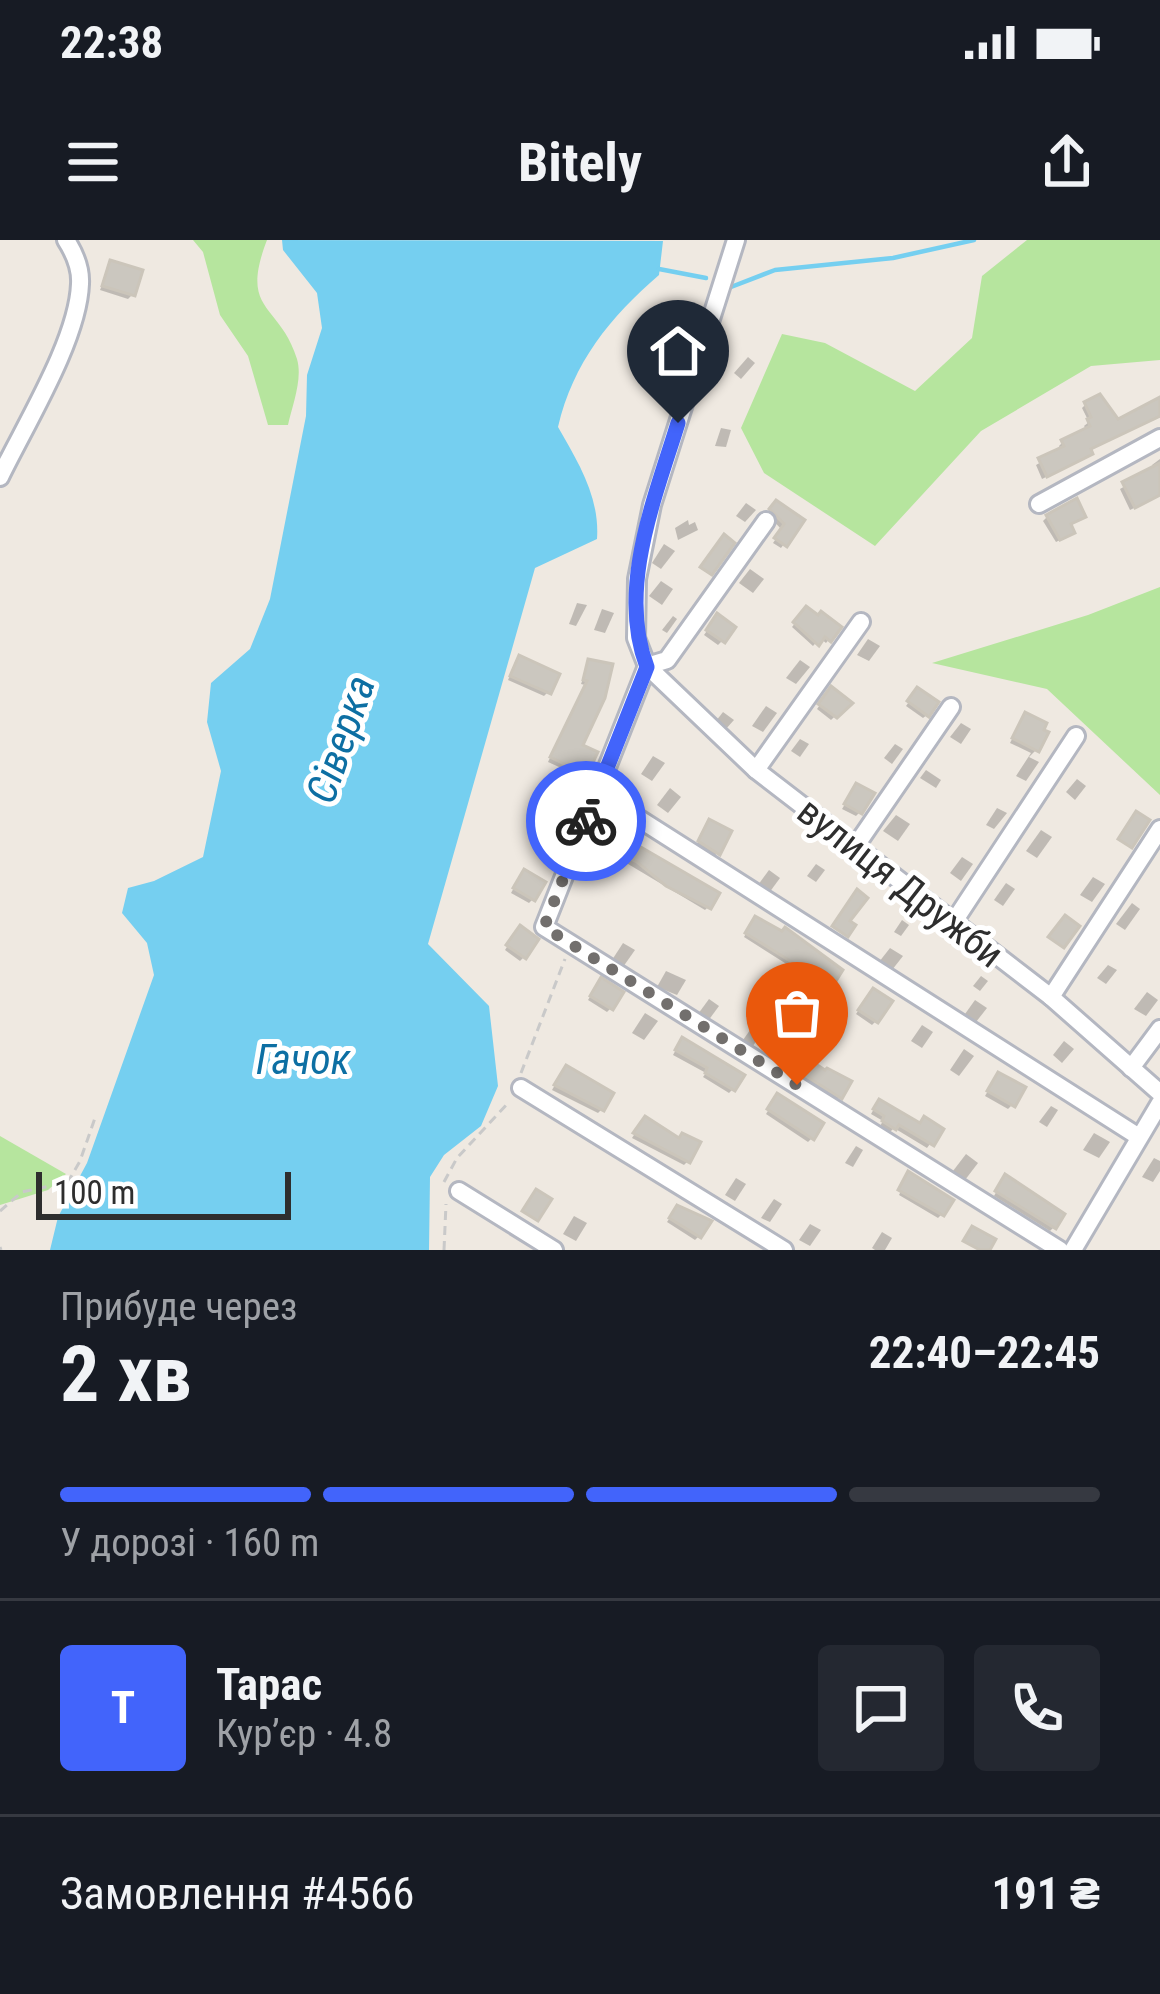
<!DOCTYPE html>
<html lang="uk">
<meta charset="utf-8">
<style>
body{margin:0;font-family:"Roboto Condensed",sans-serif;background:#242831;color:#f1f3f6;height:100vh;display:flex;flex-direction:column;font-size:45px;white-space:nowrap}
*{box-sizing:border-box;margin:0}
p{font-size:39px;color:#9ea1a6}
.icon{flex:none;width:66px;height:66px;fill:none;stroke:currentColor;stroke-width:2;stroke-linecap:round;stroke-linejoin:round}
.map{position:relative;height:1010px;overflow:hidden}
.drawer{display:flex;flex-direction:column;background:#171b24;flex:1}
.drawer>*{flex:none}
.scale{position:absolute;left:36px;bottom:30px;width:255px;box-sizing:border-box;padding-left:12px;border:6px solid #2e2e2e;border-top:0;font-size:33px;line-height:42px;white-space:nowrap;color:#2e2e2e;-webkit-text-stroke:9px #fff;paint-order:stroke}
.pin{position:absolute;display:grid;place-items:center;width:102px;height:102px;color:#fff;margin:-123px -51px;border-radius:50% 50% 50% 0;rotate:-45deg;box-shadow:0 0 12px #0007}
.pin .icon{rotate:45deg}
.courier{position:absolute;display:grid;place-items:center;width:120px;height:120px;margin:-60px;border:9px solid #4264fb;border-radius:50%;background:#fff;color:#222;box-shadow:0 3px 15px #0007}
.head em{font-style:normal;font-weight:700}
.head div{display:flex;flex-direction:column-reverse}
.head{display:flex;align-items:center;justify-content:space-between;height:204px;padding:0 60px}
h1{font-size:78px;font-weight:700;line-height:90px}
.bar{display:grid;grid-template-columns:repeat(4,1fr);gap:18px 12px;align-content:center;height:144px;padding:0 60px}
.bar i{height:15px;border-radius:9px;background:#363941}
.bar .active{background:#4264fb}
.bar p{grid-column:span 4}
.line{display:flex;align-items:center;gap:30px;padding:0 60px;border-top:3px solid #363941}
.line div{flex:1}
.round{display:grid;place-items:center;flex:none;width:126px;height:126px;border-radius:12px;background:#242831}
.status{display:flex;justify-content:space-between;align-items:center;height:84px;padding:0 60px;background:#171b24;direction:ltr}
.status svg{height:33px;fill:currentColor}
header{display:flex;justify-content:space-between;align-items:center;height:156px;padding:0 60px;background:#171b24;font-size:54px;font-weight:700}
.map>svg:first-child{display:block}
</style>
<div class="status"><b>22:38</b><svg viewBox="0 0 49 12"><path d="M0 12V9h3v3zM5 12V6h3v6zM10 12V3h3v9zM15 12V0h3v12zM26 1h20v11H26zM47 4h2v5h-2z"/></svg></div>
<header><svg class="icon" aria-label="menu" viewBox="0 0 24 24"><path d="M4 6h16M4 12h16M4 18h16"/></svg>Bitely<svg class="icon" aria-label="share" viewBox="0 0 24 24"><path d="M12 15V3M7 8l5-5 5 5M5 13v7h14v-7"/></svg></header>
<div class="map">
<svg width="1160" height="1010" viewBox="0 0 1160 1010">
<rect width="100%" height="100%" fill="#efe9e1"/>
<!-- green -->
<g fill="#b6e59e">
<path d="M193,0H267C239,73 279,62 297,119C303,139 292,166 288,185H268L248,116L220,75L203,12Z"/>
<polygon points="1027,0 1160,0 1160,120 1091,126 981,191 875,306 764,233 741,188 782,94 825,103 915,151 972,98 982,36"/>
<polygon points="1160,347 1160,555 1047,449 932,423 1088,375"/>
<polygon points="0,896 66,934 48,950 0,965"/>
</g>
<!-- water -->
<path fill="#75cff0" d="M282,0L663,1L659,35C610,77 573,123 558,187C578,222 600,257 597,299L535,328L428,704L489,766L498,846L481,886L444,915L430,937L429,1010H50L58,977L87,923L154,735L147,703L122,673L128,648L154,641L203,617L221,531L207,482L211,443L250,409L270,359L306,176L307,135L322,88L317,53L283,10Z"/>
<!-- shadow -->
<g fill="#0003">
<polygon points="111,24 132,55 128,59 100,50"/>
<polygon points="748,117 755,123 741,139 734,133"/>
<polygon points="1160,160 1160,177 1088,210 1086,217 1042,239 1036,225 1061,211 1059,206 1063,202 1087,190 1084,186 1089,182 1082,168 1086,164 1118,183"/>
<polygon points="721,188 731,190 726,207 715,206"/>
<polygon points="1160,219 1160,237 1144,263 1130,270 1120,249 1155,229 1152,225"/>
<polygon points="746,263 756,270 745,282 736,276"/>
<polygon points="776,264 801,281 781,308 773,303 782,290 767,274"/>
<polygon points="1047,277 1068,285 1068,296 1056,302 1043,281"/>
<polygon points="688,280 689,285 695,282 698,290 678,300 675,288"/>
<polygon points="664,304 675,311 661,329 652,323"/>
<polygon points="750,329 764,339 753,353 739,343"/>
<polygon points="661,341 673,349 662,365 649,356"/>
<polygon points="577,363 587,365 576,386 569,384"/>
<polygon points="602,369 614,373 605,393 594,390"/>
<polygon points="806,370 838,388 826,403 820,398 813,406 792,387"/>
<polygon points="673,376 677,379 667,393 662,390"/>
<polygon points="714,381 722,401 718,405 704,395"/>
<polygon points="868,399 880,406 869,421 857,415"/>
<polygon points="800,420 810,427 796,444 786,438"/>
<polygon points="589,422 602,457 579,506 584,534 581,537 548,522 585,445 581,444"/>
<polygon points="516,423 548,452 544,456 508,440"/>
<polygon points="828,454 848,464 831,480 817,469"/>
<polygon points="914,455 927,475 923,478 906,466"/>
<polygon points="766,466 777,473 763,492 752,486"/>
<polygon points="723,472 734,480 725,490 716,481"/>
<polygon points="1022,480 1036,510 1029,517 1039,522 1026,541 1016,536 1031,513 1010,503"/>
<polygon points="961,483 971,489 961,504 950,497"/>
<polygon points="800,499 809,504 800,517 791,511"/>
<polygon points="895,504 903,509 892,524 884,518"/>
<polygon points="653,516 665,523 652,541 641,534"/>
<polygon points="926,530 941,540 936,548 920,538"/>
<polygon points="1077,539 1086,546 1075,560 1066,552"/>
<polygon points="670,548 681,557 668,573 657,565"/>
<polygon points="853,551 860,572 856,576 842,569"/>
<polygon points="997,568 1007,573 994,589 986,585"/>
<polygon points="896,575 910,584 898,601 883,591"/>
<polygon points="705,587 717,613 714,617 696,606"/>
<polygon points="1041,590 1052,597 1037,618 1026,611"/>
<polygon points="624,606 708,667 705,670 618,618"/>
<polygon points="962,617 973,624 961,641 950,633"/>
<polygon points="816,624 825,630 816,642 807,636"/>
<polygon points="769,630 780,638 769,653 758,645"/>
<polygon points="520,637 533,659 529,663 511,653"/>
<polygon points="1093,637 1105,644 1092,662 1080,655"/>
<polygon points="1006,643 1015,649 1003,666 994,660"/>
<polygon points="1132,663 1140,669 1125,690 1116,684"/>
<polygon points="902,680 909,685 901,696 894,692"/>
<polygon points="752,683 839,731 820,759 812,753 818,744 744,697"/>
<polygon points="516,693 524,717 520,721 505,710"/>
<polygon points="623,703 635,710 623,727 612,720"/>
<polygon points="890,708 903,716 892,730 879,722"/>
<polygon points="1108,725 1117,730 1106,744 1097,738"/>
<polygon points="666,731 686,740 677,755 657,747"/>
<polygon points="981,736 988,741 980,751 973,746"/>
<polygon points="597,745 611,768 607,772 588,760"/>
<polygon points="1147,752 1158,760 1146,776 1134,769"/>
<polygon points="869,755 876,781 872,785 856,774"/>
<polygon points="709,759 719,766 708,781 698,774"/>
<polygon points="975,760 987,768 976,782 965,774"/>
<polygon points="645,773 658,781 644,800 632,793"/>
<polygon points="755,783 764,789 753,806 743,800"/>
<polygon points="922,785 933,792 922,808 911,801"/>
<polygon points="1064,801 1074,809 1062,823 1053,815"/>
<polygon points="679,804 733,849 729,853 703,837 706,833 673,815"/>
<polygon points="964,809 974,816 959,836 950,830"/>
<polygon points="789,817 840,857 836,861 782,827"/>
<polygon points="562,833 602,869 598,873 552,850"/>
<polygon points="995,839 1012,865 1008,869 985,856"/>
<polygon points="774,861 812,898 808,902 766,874"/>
<polygon points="1051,866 1058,870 1047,887 1039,882"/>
<polygon points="875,867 919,885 940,890 927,908 894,888 890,892 880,886 883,881 871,874"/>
<polygon points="641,884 678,901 688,921 684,925 632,898"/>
<polygon points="1094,893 1110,902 1099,918 1083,910"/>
<polygon points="856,906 863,910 853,927 845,923"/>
<polygon points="966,914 978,923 965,940 953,931"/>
<polygon points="1154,918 1160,921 1160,931 1153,942 1142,937"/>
<polygon points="909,936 942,974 938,978 899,955"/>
<polygon points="736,938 746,944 735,961 725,955"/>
<polygon points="1002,942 1054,987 1050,991 994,956"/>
<polygon points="774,959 782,964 770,982 761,978"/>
<polygon points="674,972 699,996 695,1000 667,982"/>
<polygon points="574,976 587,983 576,1001 563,994"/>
<polygon points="810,984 821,990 810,1006 799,1000"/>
<polygon points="882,992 892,998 885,1010 875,1010 872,1008"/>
</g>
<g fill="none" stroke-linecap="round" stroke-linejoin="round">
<!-- stream -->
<g stroke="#75cff0" stroke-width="4.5">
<polyline points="659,29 706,38"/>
<polyline points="731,47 775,30 893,18 974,0"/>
</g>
</g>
<!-- building -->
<g fill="#cbc7bf" stroke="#cbc5ba" stroke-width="3">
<polygon points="110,20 143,30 135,56 102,46"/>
<polygon points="1100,154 1118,179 1160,157 1160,176 1091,209 1093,214 1047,237 1038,218 1064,206 1061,200 1090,186 1087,179 1091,177 1084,162"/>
<polygon points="1160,223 1160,255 1135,268 1122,242"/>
<polygon points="1077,258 1086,277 1071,284 1075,293 1060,300 1046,275"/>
<polygon points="776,260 805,280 787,307 774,298 784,284 769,269"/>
<polygon points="724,294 735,303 712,335 700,327"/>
<polygon points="806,366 818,375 821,371 842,387 831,402 825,397 819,406 793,382"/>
<polygon points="717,373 736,387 725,403 706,390"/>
<polygon points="519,415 560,434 551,454 510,436"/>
<polygon points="588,419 613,424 605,458 583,505 598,512 587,535 550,517 587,441 583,440"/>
<polygon points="831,446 853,463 837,478 818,464"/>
<polygon points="917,447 939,462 929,477 907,461"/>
<polygon points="1025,472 1047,483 1044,490 1049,492 1039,512 1012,498"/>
<polygon points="856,543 875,553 862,574 844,564"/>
<polygon points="556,554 571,565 555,585 540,573"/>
<polygon points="1136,571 1150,580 1132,608 1118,599"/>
<polygon points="709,579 732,591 720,615 698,601"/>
<polygon points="627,599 720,653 711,669 666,646 637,622 620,614"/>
<polygon points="524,629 546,642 535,661 513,648"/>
<polygon points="857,649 868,658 850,681 856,685 848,697 832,686"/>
<polygon points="1065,675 1080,686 1064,708 1048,697"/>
<polygon points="755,676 782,691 785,687 843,730 826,757 813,749 819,739 745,693"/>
<polygon points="520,685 539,699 526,719 506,705"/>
<polygon points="601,737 624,752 613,770 590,756"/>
<polygon points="873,748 893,761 878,783 858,770"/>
<polygon points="682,797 745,835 735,851 705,833 707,828 675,810"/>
<polygon points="793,809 825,830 827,828 852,841 842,859 784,822"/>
<polygon points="566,825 614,853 604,871 554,845"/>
<polygon points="998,832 1026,847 1015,867 987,851"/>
<polygon points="777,853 824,883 814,900 767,869"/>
<polygon points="879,859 920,883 924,876 944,889 934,906 899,885 896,890 882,881 884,876 873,869"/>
<polygon points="645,876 679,898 682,893 701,902 690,923 633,893"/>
<polygon points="908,931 954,960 944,976 898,950"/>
<polygon points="1005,934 1065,974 1056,989 995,951"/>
<polygon points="536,949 552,959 538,981 522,971"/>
<polygon points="677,965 712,981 701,998 669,978"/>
<polygon points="972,986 996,999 990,1010 980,1010 963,1001"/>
</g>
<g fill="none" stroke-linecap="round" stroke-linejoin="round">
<defs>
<g id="street">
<polyline points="736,0 652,265 637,339 636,398 647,426 756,530 1051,757 1160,853"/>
<path d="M0,237C25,185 78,100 80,44C81,28 75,14 66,0"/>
<polyline points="1039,264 1160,198"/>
<polyline points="647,426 544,687 1060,1010"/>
<polyline points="647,426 667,420 766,281"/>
<polyline points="756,530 861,382"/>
<polyline points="597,552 1139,897"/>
<polyline points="855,607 951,467"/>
<polyline points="953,683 1076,496"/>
<polyline points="1051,757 1160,589"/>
<polyline points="1131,828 1160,789"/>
<polyline points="521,848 784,1010"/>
<polyline points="459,951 554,1010"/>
<polyline points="1073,1010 1160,863"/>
</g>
</defs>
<!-- street casing -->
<use href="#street" stroke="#b4b7c1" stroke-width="22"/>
<!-- path -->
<g stroke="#c9c9c9" stroke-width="3" stroke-dasharray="9 6" stroke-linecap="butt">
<polyline points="521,833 565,719"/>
<polyline points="444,942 457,918 509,862"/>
<polyline points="0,971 22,952 68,942 80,921 95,878"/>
<polyline points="0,1007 1,1010"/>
<polyline points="444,1010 446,964"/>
</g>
<!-- street -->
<use href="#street" stroke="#fff" stroke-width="16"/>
</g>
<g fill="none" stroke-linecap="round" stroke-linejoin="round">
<!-- done -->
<polyline stroke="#726f6d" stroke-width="12" stroke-dasharray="0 21.6" points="586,581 544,687 797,845"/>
<!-- route -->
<path stroke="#4264fb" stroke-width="15" d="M586,581L647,427C617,349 655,258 678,183"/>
</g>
<g text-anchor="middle" stroke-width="10" stroke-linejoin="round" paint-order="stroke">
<!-- street labels -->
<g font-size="39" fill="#2e2e2e" stroke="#fff">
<text transform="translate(901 642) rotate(38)" y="14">вулиця Дружби</text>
</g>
<!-- water labels -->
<g font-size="42" font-style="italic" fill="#0d6fa3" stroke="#fff">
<text transform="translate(340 499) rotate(-71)" y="15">Сіверка</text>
<text x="303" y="834">Гачок</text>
</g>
</g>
</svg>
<div class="scale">100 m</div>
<div class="pin" style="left:797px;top:845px;background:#ea580c"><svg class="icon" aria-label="bag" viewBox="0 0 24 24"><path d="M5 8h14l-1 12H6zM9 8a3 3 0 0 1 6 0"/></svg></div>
<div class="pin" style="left:678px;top:183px;background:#1f2937"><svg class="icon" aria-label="home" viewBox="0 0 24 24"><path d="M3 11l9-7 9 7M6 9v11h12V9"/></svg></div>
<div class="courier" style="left:586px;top:581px"><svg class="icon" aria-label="bike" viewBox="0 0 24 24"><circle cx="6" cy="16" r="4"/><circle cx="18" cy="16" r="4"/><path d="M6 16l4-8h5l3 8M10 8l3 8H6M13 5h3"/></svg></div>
</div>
<section class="drawer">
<div class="head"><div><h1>2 хв</h1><p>Прибуде через</p></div><em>22:40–22:45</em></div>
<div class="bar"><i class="active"></i><i class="active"></i><i class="active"></i><i></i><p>У дорозі · 160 m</p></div>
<div class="line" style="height:216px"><b class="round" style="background:#4264fb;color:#fff">Т</b><div><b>Тарас</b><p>Кур’єр · 4.8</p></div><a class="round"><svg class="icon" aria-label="chat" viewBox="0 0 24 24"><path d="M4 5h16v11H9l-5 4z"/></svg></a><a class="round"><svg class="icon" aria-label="phone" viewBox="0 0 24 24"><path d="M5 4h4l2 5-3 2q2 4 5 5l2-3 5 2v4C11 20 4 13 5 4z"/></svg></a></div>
<div class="line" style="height:156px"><div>Замовлення #4566</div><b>191 ₴</b></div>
</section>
